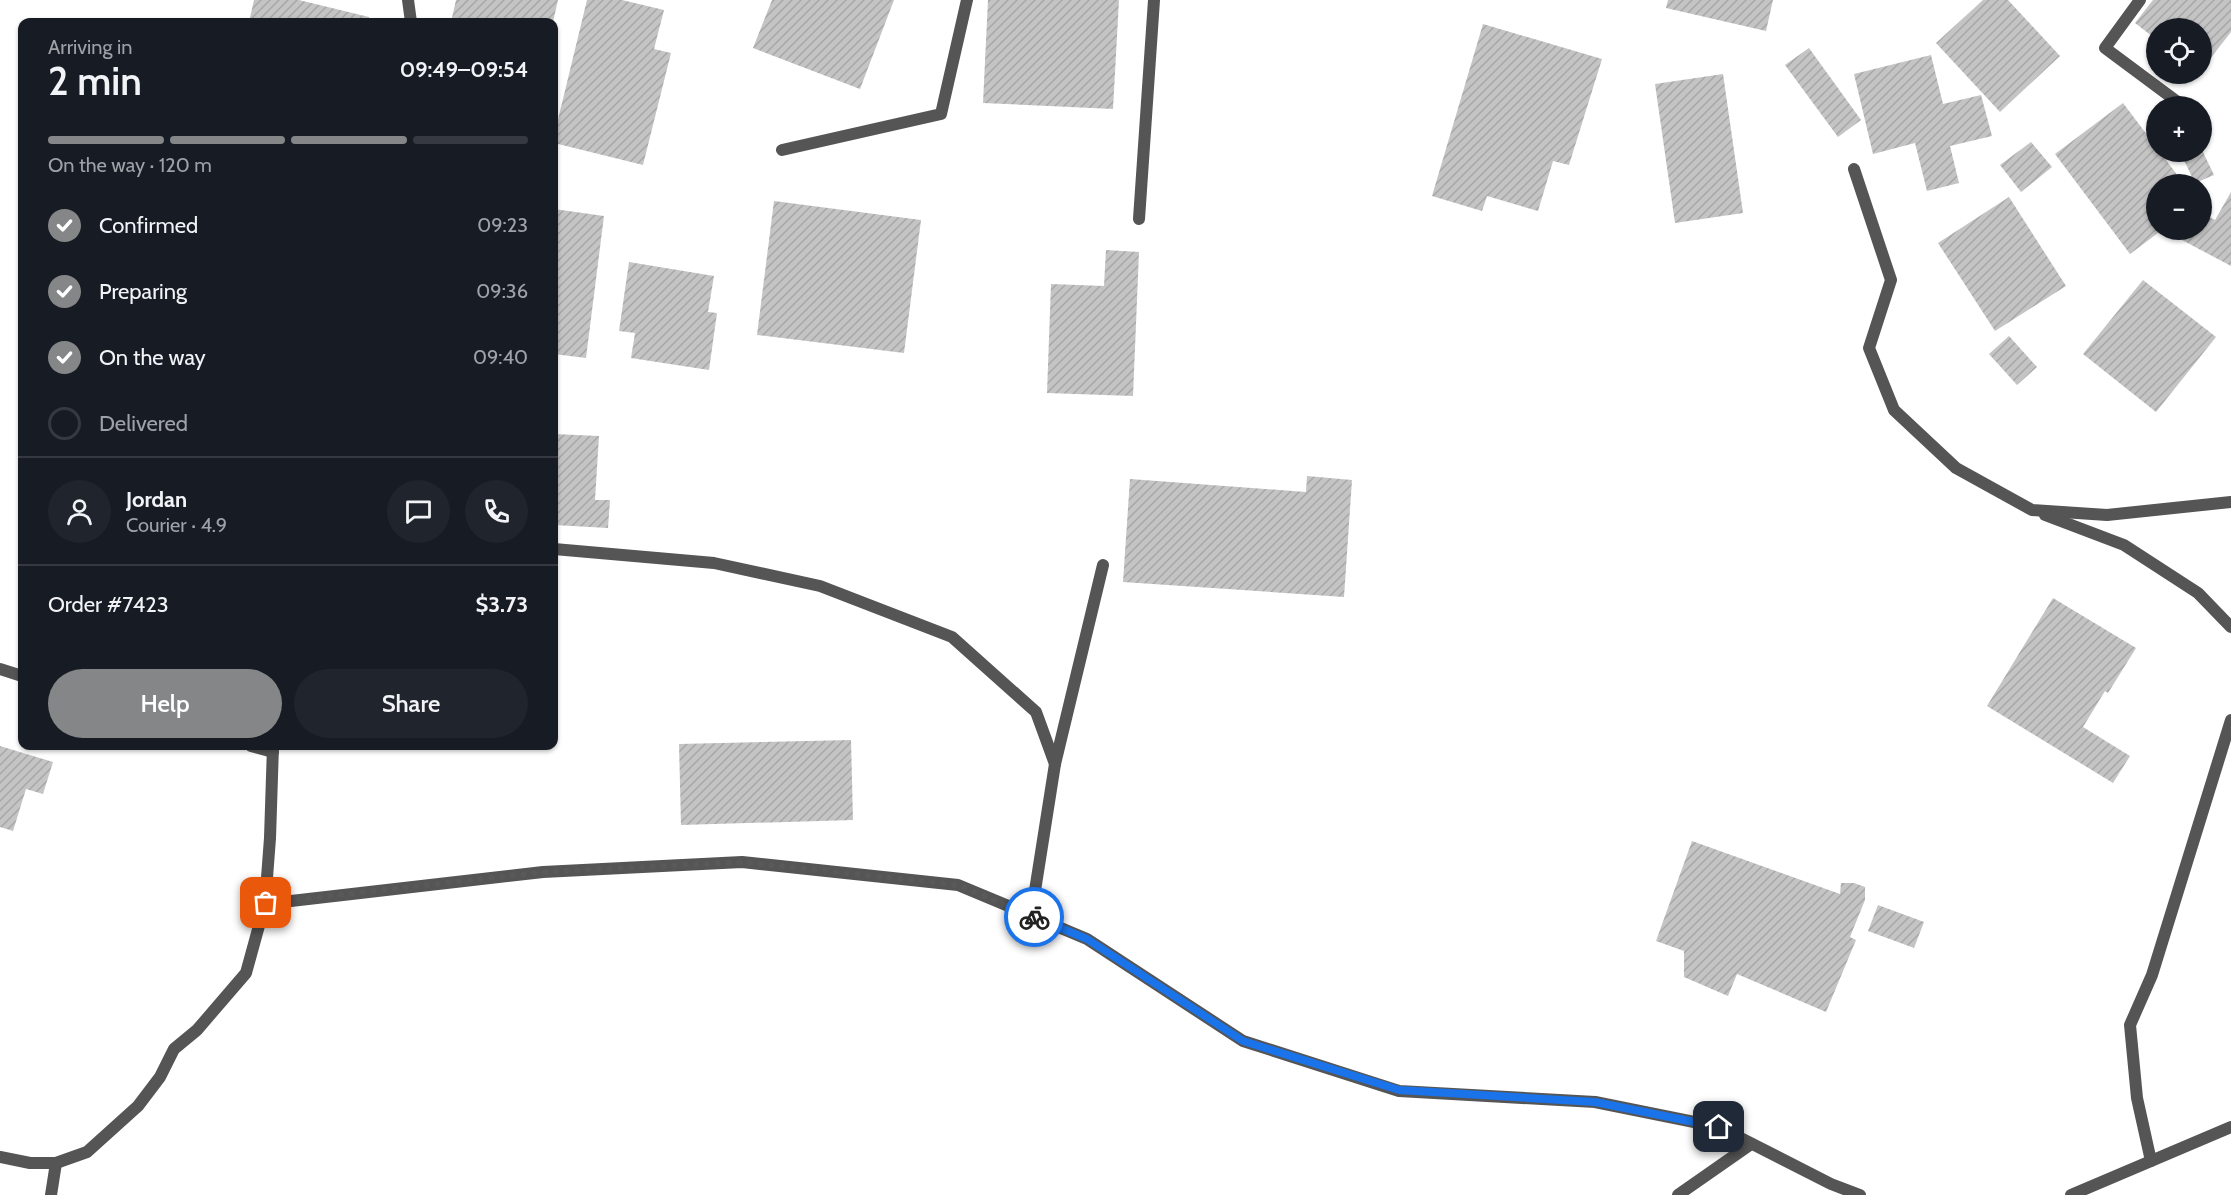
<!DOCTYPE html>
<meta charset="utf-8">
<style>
body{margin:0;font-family:Cabin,sans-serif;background:#20242c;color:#f1f3f6;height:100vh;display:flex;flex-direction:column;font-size:22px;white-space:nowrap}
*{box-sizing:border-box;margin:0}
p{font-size:20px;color:#9ea1a6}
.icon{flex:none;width:33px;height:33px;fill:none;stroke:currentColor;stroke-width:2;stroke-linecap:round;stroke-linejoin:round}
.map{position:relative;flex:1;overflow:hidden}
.sheet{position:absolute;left:18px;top:18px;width:540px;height:732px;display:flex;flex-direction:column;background:#171b24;border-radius:12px;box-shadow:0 2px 4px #0004}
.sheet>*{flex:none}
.tools{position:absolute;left:2146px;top:18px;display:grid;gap:12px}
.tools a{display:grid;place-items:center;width:66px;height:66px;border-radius:50%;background:#171b24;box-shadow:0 2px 4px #0004;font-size:30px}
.pin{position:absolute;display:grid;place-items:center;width:51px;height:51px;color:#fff;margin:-26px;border-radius:12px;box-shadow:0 3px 9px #0006}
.courier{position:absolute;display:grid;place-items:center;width:60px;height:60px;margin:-30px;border:4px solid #1a73e8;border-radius:50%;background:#fff;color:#222;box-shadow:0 2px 8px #0007}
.summary em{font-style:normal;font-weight:600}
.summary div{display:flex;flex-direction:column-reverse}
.summary{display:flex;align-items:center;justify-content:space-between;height:102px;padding:0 30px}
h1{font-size:39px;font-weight:600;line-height:45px}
.bar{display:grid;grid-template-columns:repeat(4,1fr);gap:9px 6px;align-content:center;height:72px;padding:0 30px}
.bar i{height:8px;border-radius:4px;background:#363941}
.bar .on{background:#858687}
.bar p{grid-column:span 4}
.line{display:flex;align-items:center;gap:15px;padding:0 30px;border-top:2px solid #363941}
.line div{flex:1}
.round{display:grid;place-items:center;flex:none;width:63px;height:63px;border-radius:32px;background:#20242c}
ol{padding:0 30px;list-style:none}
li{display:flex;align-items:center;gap:18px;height:66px}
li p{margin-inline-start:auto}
li .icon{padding:6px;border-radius:50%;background:#858687;color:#fff;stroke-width:4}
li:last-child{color:#9ea1a6}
li i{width:33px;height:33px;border:3px solid #363941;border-radius:50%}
.primary-button{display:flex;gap:12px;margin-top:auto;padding:12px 30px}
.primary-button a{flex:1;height:69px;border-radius:36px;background:#858687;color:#fff;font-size:24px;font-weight:600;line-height:69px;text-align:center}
.primary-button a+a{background:#20242c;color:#f1f3f6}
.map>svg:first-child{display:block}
</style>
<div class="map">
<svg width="2231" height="1195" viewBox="0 0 2231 1195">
<defs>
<pattern id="building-hatch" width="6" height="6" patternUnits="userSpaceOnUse" patternTransform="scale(1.5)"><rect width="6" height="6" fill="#c4c4c4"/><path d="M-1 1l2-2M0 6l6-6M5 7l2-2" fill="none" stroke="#a7a7a7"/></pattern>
</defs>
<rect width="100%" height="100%" fill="#fff"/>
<!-- building -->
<g fill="url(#building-hatch)">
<polygon points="254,0 299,0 369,17 368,22 249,22"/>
<polygon points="456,0 558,0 553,22 451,22"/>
<polygon points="587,0 622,0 664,10 654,49 671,53 643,165 554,143 554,136"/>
<polygon points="772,0 894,0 860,89 753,48"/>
<polygon points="988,0 1119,0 1113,109 983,103"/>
<polygon points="1668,0 1773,0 1766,31 1666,8"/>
<polygon points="1983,0 2008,0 2060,56 2000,112 1936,43"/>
<polygon points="2153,0 2231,0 2231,32 2202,69 2202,28 2157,28 2157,40 2135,23"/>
<polygon points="1483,24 1602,59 1569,165 1553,161 1538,211 1487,196 1482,211 1432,196"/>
<polygon points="1809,48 1861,120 1838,137 1785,65"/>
<polygon points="1931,55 1943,104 1981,95 1992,136 1950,146 1959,183 1927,191 1915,143 1873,154 1854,74"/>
<polygon points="1723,74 1743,213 1675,223 1655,84"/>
<polygon points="2123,103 2157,148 2157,152 2160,152 2184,184 2157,184 2157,230 2162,230 2130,254 2055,154"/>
<polygon points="2031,142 2052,167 2021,192 2000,165"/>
<polygon points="2180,152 2203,152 2214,175 2195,183"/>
<polygon points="2231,192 2231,266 2182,240 2187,230 2202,230 2202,213 2215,220"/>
<polygon points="2009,197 2066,286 1995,331 1938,243"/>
<polygon points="774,201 921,220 904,353 757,335"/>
<polygon points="554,209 604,216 586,358 554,354"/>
<polygon points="1106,250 1139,252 1133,396 1047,393 1051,284 1104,286"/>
<polygon points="629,262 714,276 708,312 717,313 709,370 631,358 635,333 619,331"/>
<polygon points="2143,280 2216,337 2156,412 2083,354"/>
<polygon points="2009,336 2037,367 2017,385 1989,354"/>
<polygon points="554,434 599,436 595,500 610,500 608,528 554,525"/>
<polygon points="1307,476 1352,480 1344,597 1123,582 1130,479 1306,492"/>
<polygon points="2053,598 2136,648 2108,693 2105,691 2083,727 2130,756 2113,783 1987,706"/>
<polygon points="851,740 853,820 681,825 679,744"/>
<polygon points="0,746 53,762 43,794 26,789 13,831 0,827"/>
<polygon points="1692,841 1840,894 1841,883 1854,883 1865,887 1865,900 1850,937 1856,940 1826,1012 1737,974 1728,996 1684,977 1684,951 1656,941"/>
<polygon points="1878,905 1924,922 1914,948 1868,931"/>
</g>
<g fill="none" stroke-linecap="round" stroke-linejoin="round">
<!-- street -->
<g stroke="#555" stroke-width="12">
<polyline points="408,0 411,22"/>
<polyline points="2140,0 2105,48 2183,106"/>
<polyline points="782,150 941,114 967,0"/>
<polyline points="1854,169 1891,280 1869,348 1894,410 1956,468 2032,510 2107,515 2231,502"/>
<polyline points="1139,219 1154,0"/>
<polyline points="2045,515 2124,545 2198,593 2231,627"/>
<polyline points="554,549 714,563 820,586 952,637 1036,712 1055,764"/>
<polyline points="0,669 22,676"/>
<polyline points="251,746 273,752"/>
<polyline points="265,904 543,872 742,862 958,885 1087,939 1243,1041 1399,1091 1595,1102 1719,1127 1831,1184 1860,1195"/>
<polyline points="1031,916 1055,764 1103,565"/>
<polyline points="0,1157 30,1163 56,1163 87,1152 138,1106 160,1077 174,1049 197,1030 246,973 265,904 270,838 273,746"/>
<polyline points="2151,1161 2137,1098 2130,1025 2152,975 2231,720"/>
<polyline points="51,1195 56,1163"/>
<polyline points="1678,1195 1751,1144"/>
<polyline points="2071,1195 2231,1127"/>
</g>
</g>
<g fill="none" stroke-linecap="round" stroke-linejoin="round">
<!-- done -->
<polyline stroke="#595959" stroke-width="6" stroke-dasharray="0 10.8" points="266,903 543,872 742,862 958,885 1034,917"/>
<!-- route -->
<polyline stroke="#1a73e8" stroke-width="8" points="1034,917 1087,939 1243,1041 1399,1090 1595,1102 1719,1127"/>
</g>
</svg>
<div class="tools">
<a><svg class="icon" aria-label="locate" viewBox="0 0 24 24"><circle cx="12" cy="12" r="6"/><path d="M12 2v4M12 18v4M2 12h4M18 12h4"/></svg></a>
<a>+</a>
<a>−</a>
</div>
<div class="pin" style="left:266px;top:903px;background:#ea580c"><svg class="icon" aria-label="bag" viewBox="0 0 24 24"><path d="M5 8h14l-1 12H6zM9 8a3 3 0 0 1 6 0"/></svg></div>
<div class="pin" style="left:1719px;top:1127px;background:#1f2937"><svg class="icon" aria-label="home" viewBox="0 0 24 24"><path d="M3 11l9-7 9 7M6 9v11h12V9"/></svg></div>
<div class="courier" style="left:1034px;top:917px"><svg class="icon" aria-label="bike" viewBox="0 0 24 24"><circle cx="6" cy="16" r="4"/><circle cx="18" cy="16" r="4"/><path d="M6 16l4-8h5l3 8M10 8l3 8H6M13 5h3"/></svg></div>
<section class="sheet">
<div class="summary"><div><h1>2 min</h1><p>Arriving in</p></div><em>09:49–09:54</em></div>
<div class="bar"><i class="on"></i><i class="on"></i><i class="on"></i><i></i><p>On the way · 120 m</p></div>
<ol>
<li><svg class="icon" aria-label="check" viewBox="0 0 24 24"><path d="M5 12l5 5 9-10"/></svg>Confirmed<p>09:23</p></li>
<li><svg class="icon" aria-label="check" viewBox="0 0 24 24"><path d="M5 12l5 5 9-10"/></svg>Preparing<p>09:36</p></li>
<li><svg class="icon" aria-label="check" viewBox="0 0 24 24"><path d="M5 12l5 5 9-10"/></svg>On the way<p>09:40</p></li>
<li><i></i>Delivered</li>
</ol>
<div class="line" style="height:108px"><a class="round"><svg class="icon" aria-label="person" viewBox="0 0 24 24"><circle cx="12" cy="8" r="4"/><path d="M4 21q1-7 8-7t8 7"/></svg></a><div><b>Jordan</b><p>Courier · 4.9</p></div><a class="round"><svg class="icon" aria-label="chat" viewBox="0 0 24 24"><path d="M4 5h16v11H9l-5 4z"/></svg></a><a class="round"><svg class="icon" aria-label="phone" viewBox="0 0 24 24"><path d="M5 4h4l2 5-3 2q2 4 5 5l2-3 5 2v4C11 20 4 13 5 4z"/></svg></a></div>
<div class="line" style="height:78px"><div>Order #7423</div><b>$3.73</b></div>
<div class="primary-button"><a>Help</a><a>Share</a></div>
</section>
</div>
